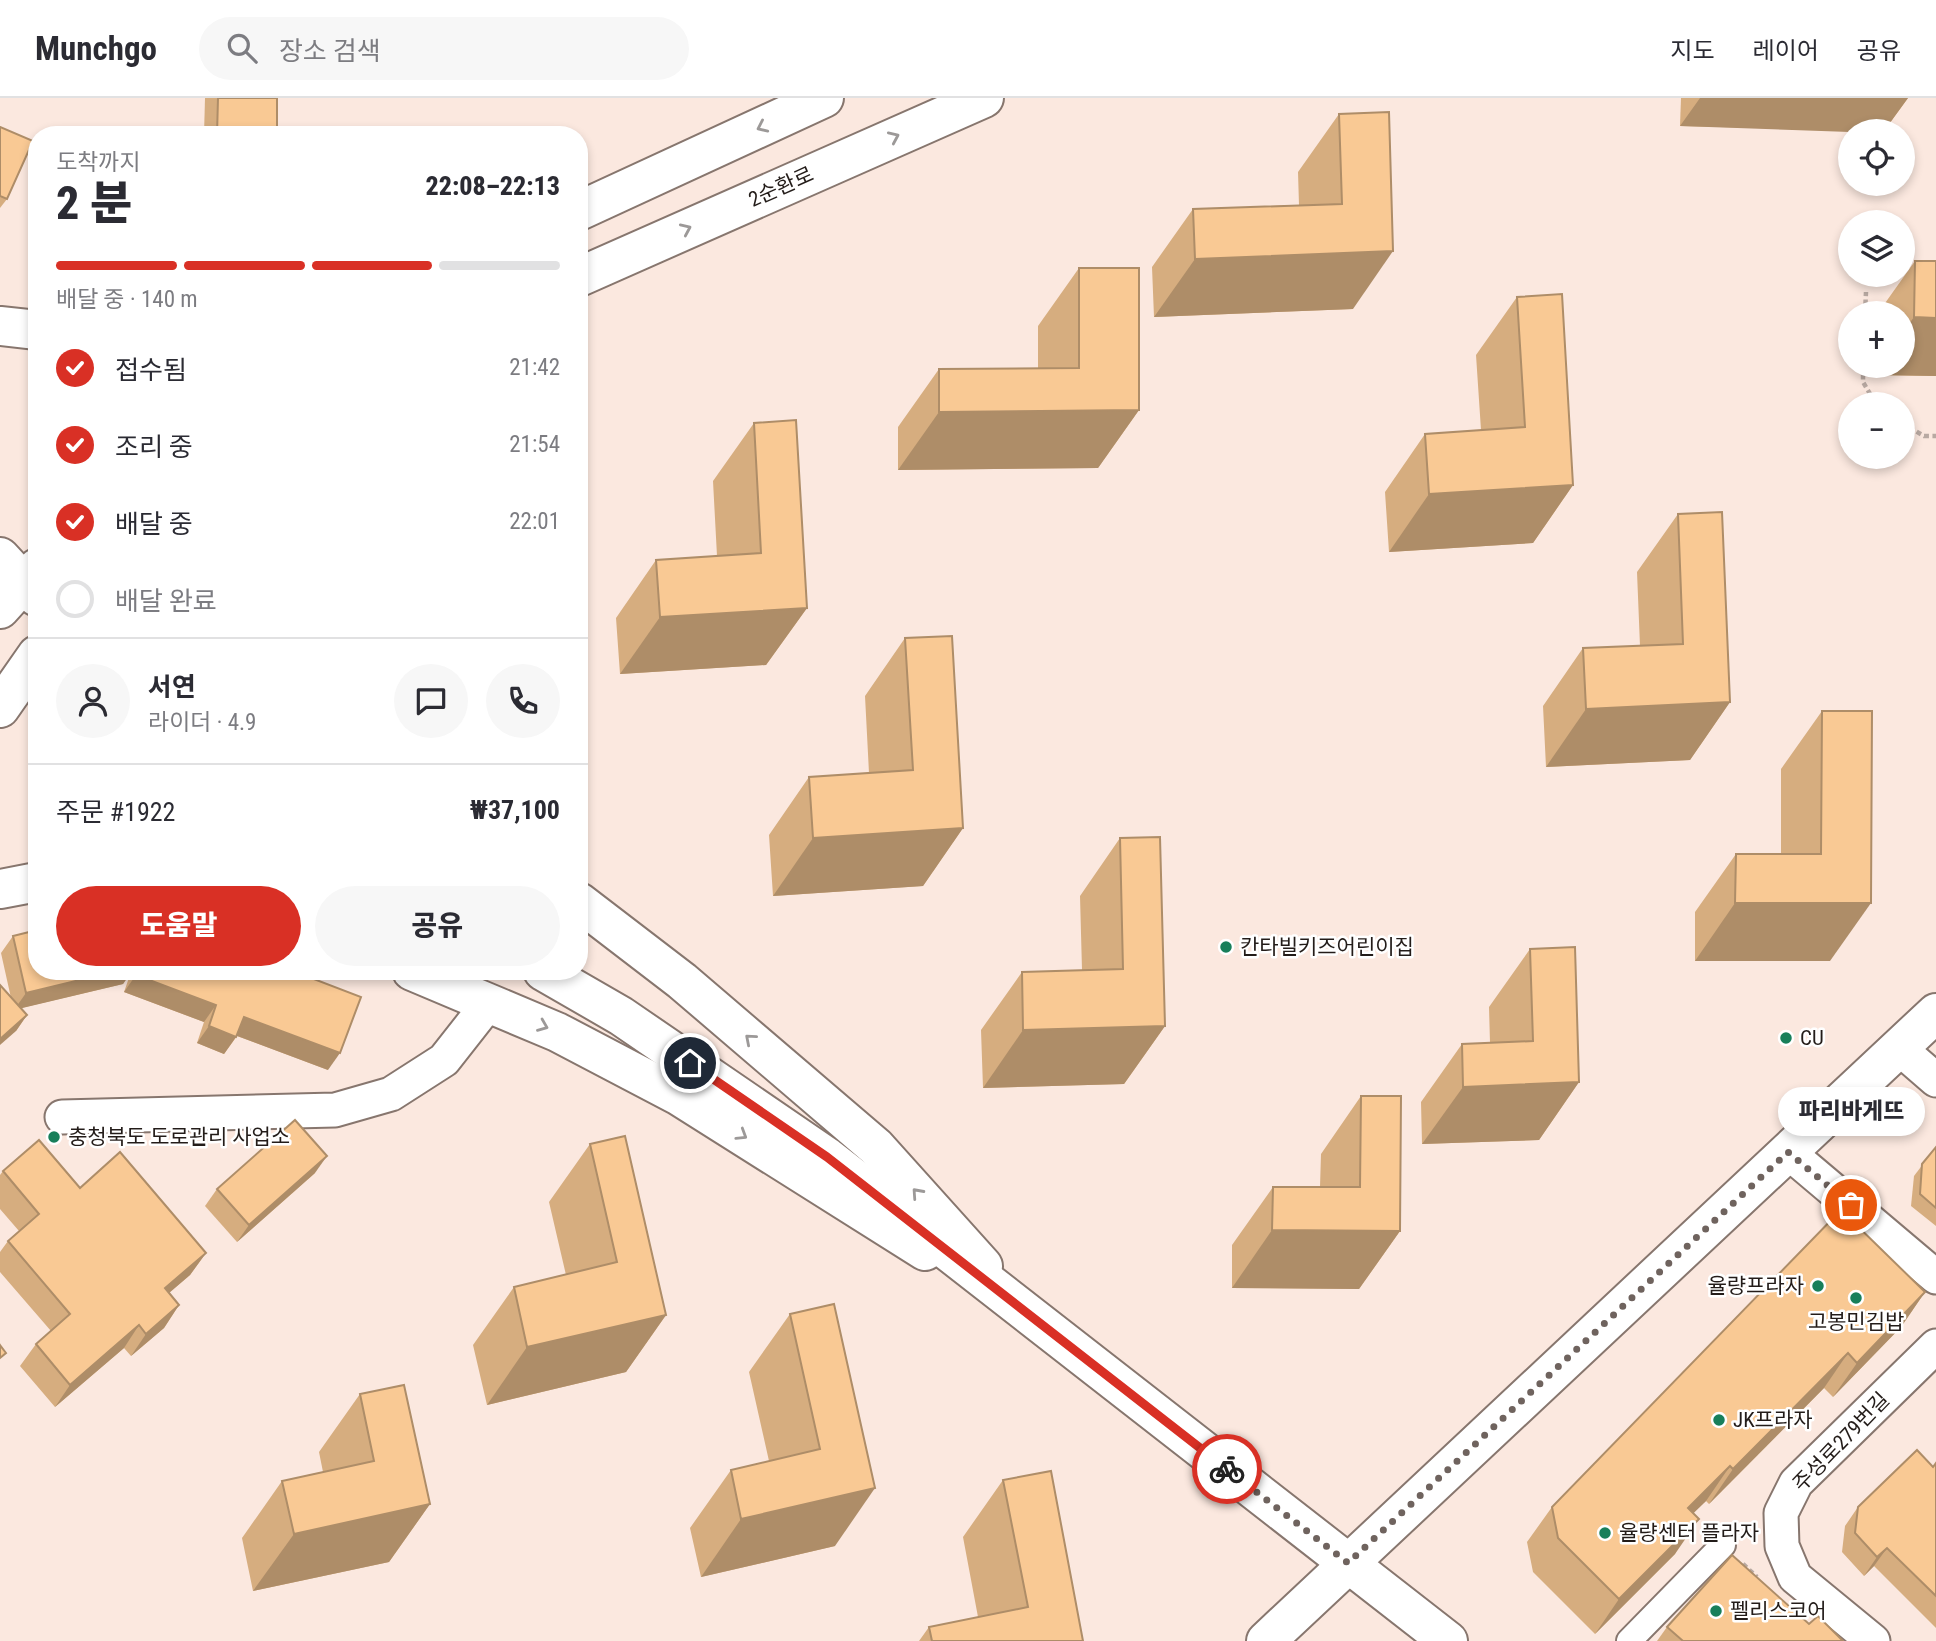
<!DOCTYPE html>
<html lang="ko">
<meta charset="utf-8">
<style>
body{margin:0;font-family:"Roboto Condensed","Noto Sans KR",sans-serif;background:#f7f7f7;color:#2b2b33;height:100vh;display:flex;flex-direction:column;font-size:26px;white-space:nowrap}
*{box-sizing:border-box;margin:0}
p{font-size:23px;color:#7c7c81}
.icon{flex:none;width:38px;height:38px;fill:none;stroke:currentColor;stroke-width:2;stroke-linecap:round;stroke-linejoin:round}
.map{position:relative;flex:1;overflow:hidden}
.panel{position:absolute;left:28px;top:28px;width:560px;height:854px;display:flex;flex-direction:column;background:#fff;border-radius:28px;box-shadow:0 4px 10px #0003}
.panel>*{flex:none}
.fabs{position:absolute;left:1838px;top:21px;display:grid;gap:14px}
.fabs a{display:grid;place-items:center;width:77px;height:77px;border-radius:50%;background:#fff;box-shadow:0 4px 10px #0003;font-size:35px}
.pin{position:absolute;display:grid;place-items:center;width:60px;height:60px;color:#fff;margin:-30px;border:4px solid #fff;border-radius:50%;box-shadow:0 2px 7px #0007}
.courier{position:absolute;display:grid;place-items:center;width:70px;height:70px;margin:-35px;border:5px solid #d93025;border-radius:50%;background:#fff;color:#222;box-shadow:0 2px 9px #0007}
.bubble{position:absolute;height:49px;border-radius:24px;background:#fff;box-shadow:0 4px 10px #0003;font-size:23px;font-weight:800;line-height:49px;text-align:center}
.headline em{font-style:normal;font-weight:800}
.headline div{display:flex;flex-direction:column-reverse}
.headline{display:flex;align-items:center;justify-content:space-between;height:119px;padding:0 28px}
h1{font-size:46px;font-weight:800;line-height:52px}
.bar{display:grid;grid-template-columns:repeat(4,1fr);gap:10px 7px;align-content:center;height:84px;padding:0 28px}
.bar i{height:9px;border-radius:5px;background:#e1e1e2}
.bar .current{background:#d93025}
.bar p{grid-column:span 4}
.line{display:flex;align-items:center;gap:18px;padding:0 28px;border-top:2px solid #e1e1e2}
.line div{flex:1}
.round{display:grid;place-items:center;flex:none;width:74px;height:74px;border-radius:37px;background:#f7f7f7}
ol{padding:0 28px;list-style:none}
li{display:flex;align-items:center;gap:21px;height:77px}
li p{margin-inline-start:auto}
li .icon{padding:7px;border-radius:50%;background:#d93025;color:#fff;stroke-width:4}
li:last-child{color:#7c7c81}
li i{width:38px;height:38px;border:4px solid #e1e1e2;border-radius:50%}
.action{display:flex;gap:14px;margin-top:auto;padding:14px 28px}
.action a{flex:1;height:80px;border-radius:42px;background:#d93025;color:#fff;font-size:28px;font-weight:800;line-height:80px;text-align:center}
.action a+a{background:#f7f7f7;color:#2b2b33}
header{display:flex;align-items:center;gap:42px;box-sizing:border-box;height:98px;padding:0 35px;background:#fff;border-bottom:2px solid #e1e1e2}
header strong{font-size:33px}
nav{display:flex;gap:38px;margin-inline-start:auto;font-size:24px}
.search{width:490px;height:63px;background:#f7f7f7;display:flex;align-items:center;gap:18px;box-sizing:border-box;padding:0 24px;border-radius:38px;color:#7c7c81;font-size:26px}
.map>svg:first-child{display:block}
</style>
<header>
<strong>Munchgo</strong>
<div class="search"><svg class="icon" aria-label="search" viewBox="0 0 24 24"><circle cx="10" cy="10" r="6"/><path d="M15 15l6 6"/></svg>장소 검색</div>
<nav><a>지도</a><a>레이어</a><a>공유</a></nav>
</header>
<div class="map">
<svg width="1936" height="1543" viewBox="0 0 1936 1543">
<rect width="100%" height="100%" fill="#fbe8df"/>
<g fill="none" stroke-linecap="round" stroke-linejoin="round">
<defs>
<polyline id="pedestrian" points="1629,1543 1723,1447"/>
<g id="minor">
<polyline points="1899,950 1936,982"/>
<polyline points="62,1019 335,1012 391,996 444,962 488,906"/>
<polyline points="1788,1054 1936,1179"/>
<polyline points="1873,1543 1795,1479 1782,1448 1781,1415 1796,1385 1936,1248"/>
</g>
<g id="tertiary">
<polyline points="579,113 824,0"/>
<polyline points="579,179 984,0"/>
<polyline points="0,228 37,232"/>
<polyline points="0,511 37,470"/>
<polyline points="0,610 37,557"/>
<polyline points="0,791 37,784"/>
<polyline points="579,804 682,883 876,1049 983,1168"/>
<polyline points="412,873 557,934 679,998 925,1153"/>
<polyline points="1266,1543 1936,915"/>
</g>
<g id="secondary">
<polyline points="0,459 37,499"/>
<polyline points="543,873 621,918 827,1059 1448,1543"/>
</g>
</defs>
<!-- pedestrian casing -->
<use href="#pedestrian" stroke="#87766e" stroke-width="28"/>
<!-- minor casing -->
<use href="#minor" stroke="#87766e" stroke-width="37"/>
<!-- tertiary casing -->
<use href="#tertiary" stroke="#87766e" stroke-width="42"/>
<!-- secondary casing -->
<use href="#secondary" stroke="#87766e" stroke-width="42"/>
<!-- path -->
<g stroke="#b8a9a2" stroke-width="4.5" stroke-dasharray="5 3.5" stroke-linecap="butt">
<polyline points="1865,215 1866,194"/>
<polyline points="1863,268 1863,284 1876,306"/>
<polyline points="1902,325 1924,338 1936,338"/>
<polyline points="1743,1466 1757,1479"/>
</g>
<!-- pedestrian -->
<use href="#pedestrian" stroke="#fff" stroke-width="24"/>
<!-- minor -->
<use href="#minor" stroke="#fff" stroke-width="33"/>
<!-- tertiary -->
<use href="#tertiary" stroke="#fff" stroke-width="38"/>
<!-- secondary -->
<use href="#secondary" stroke="#fff" stroke-width="38"/>
</g>
<!-- wall -->
<g fill="#d6ad7f">
<polygon points="205,0 277,0 277,37 204,37"/>
<polygon points="1681,0 1908,0 1884,33 1680,28"/>
<polygon points="1339,16 1353,211 1154,219 1152,169 1193,111 1299,107 1298,74"/>
<polygon points="0,29 7,101 0,110"/>
<polygon points="1915,163 1936,278 1874,277 1874,268 1902,268 1902,215 1878,215"/>
<polygon points="1079,170 1139,312 1098,370 898,372 898,329 939,271 1038,270 1038,228"/>
<polygon points="1517,199 1573,387 1533,445 1389,454 1385,394 1425,336 1481,332 1476,257"/>
<polygon points="754,325 807,510 766,567 620,576 616,520 656,462 717,458 713,383"/>
<polygon points="1678,416 1730,604 1690,662 1546,669 1543,608 1583,550 1640,548 1637,474"/>
<polygon points="905,540 963,730 923,788 773,798 769,737 809,679 869,675 865,598"/>
<polygon points="1822,613 1830,863 1695,863 1695,814 1736,756 1781,756 1781,671"/>
<polygon points="1120,740 1165,928 1124,986 983,990 981,932 1022,874 1082,872 1080,798"/>
<polygon points="13,838 37,873 293,873 328,972 237,938 224,956 197,945 204,924 124,894 131,874 123,886 21,910 27,917 16,933 11,900 1,855"/>
<polygon points="1530,851 1579,984 1539,1042 1422,1046 1421,1004 1462,946 1490,945 1489,909"/>
<polygon points="1361,998 1400,1133 1359,1191 1232,1190 1232,1147 1273,1089 1320,1089 1321,1056"/>
<polygon points="590,1046 666,1217 626,1274 487,1307 473,1247 514,1189 566,1177 549,1104"/>
<polygon points="1936,1049 1936,1128 1911,1108 1914,1078"/>
<polygon points="3,1073 80,1090 206,1155 190,1177 169,1195 179,1207 164,1230 131,1258 124,1250 55,1309 20,1268 36,1246 51,1233 0,1174 0,1154 8,1143 19,1133 0,1111 0,1077"/>
<polygon points="315,1075 237,1144 205,1108 217,1091"/>
<polygon points="1925,1194 1901,1229 1833,1299 1824,1290 1709,1406 1706,1403 1693,1415 1675,1456 1595,1536 1533,1474 1527,1444 1552,1409"/>
<polygon points="834,1206 835,1448 701,1479 690,1430 731,1372 769,1363 749,1274 790,1216"/>
<polygon points="360,1296 430,1406 389,1464 253,1493 242,1440 282,1383 323,1374 319,1354"/>
<polygon points="1936,1365 1936,1530 1874,1468 1864,1478 1842,1454 1845,1428 1858,1409 1933,1369"/>
<polygon points="1003,1382 1083,1543 919,1543 929,1529 978,1519 963,1439"/>
<polygon points="1809,1526 1843,1543 1657,1543 1667,1529"/>
</g>
<!-- shaded-wall -->
<g fill="#ae8d68">
<polygon points="1700,0 1908,0 1884,33 1850,33 1850,34 1680,28"/>
<polygon points="1393,153 1353,211 1154,219 1195,161"/>
<polygon points="1914,219 1936,220 1936,278 1874,277 1880,268 1902,268 1902,236"/>
<polygon points="1139,312 1098,370 898,372 939,314"/>
<polygon points="1573,387 1533,445 1389,454 1429,396"/>
<polygon points="807,510 766,567 620,576 660,519"/>
<polygon points="1730,604 1690,662 1546,669 1586,611"/>
<polygon points="963,730 923,788 773,798 813,740"/>
<polygon points="1735,805 1871,805 1830,863 1695,863"/>
<polygon points="117,873 132,873 123,886 14,912 26,895"/>
<polygon points="136,877 216,907 204,924 124,894"/>
<polygon points="27,917 16,933 0,947 0,941"/>
<polygon points="244,919 340,955 328,972 232,936"/>
<polygon points="209,928 236,939 224,956 197,945"/>
<polygon points="1165,928 1124,986 983,990 1023,932"/>
<polygon points="1579,984 1539,1042 1422,1046 1463,989"/>
<polygon points="327,1058 315,1075 237,1144 249,1127"/>
<polygon points="1272,1132 1400,1133 1359,1191 1232,1190"/>
<polygon points="206,1155 190,1177 149,1212 165,1190"/>
<polygon points="1925,1194 1901,1229 1833,1299 1857,1265"/>
<polygon points="179,1207 164,1230 131,1258 146,1236"/>
<polygon points="666,1217 626,1274 487,1307 527,1249"/>
<polygon points="139,1227 124,1250 55,1309 70,1287"/>
<polygon points="1848,1255 1824,1290 1709,1406 1733,1371"/>
<polygon points="1730,1368 1706,1403 1664,1444 1688,1410"/>
<polygon points="875,1390 835,1448 701,1479 741,1421"/>
<polygon points="430,1406 389,1464 253,1493 294,1436"/>
<polygon points="1699,1421 1675,1456 1595,1536 1619,1501"/>
<polygon points="1887,1450 1874,1468 1864,1478 1877,1459"/>
</g>
<!-- building -->
<g fill="#f9c994" stroke="#ae8d68" stroke-width="2">
<polygon points="218,0 277,0 277,37 217,37"/>
<polygon points="1389,14 1393,153 1195,161 1193,111 1342,106 1339,16"/>
<polygon points="0,29 33,43 7,101 0,98"/>
<polygon points="1915,163 1936,163 1936,220 1914,219"/>
<polygon points="1079,170 1139,170 1139,312 939,314 939,271 1079,270"/>
<polygon points="1562,196 1573,387 1429,396 1425,336 1525,329 1517,199"/>
<polygon points="796,322 807,510 660,519 656,462 761,455 754,325"/>
<polygon points="1722,414 1730,604 1586,611 1583,550 1683,546 1678,416"/>
<polygon points="952,538 963,730 813,740 809,679 913,672 905,540"/>
<polygon points="1822,613 1872,613 1871,805 1735,805 1736,756 1821,756"/>
<polygon points="1160,739 1165,928 1023,932 1022,874 1123,871 1120,740"/>
<polygon points="37,832 37,873 117,873 26,895 13,838"/>
<polygon points="1575,849 1579,984 1463,989 1462,946 1533,943 1530,851"/>
<polygon points="137,873 293,873 361,899 340,955 244,919 236,939 209,928 216,907 136,877"/>
<polygon points="0,887 27,917 0,941"/>
<polygon points="1361,998 1401,998 1400,1133 1272,1132 1273,1089 1360,1089"/>
<polygon points="295,1022 327,1058 249,1127 217,1091"/>
<polygon points="625,1038 666,1217 527,1249 514,1189 617,1164 590,1046"/>
<polygon points="39,1042 80,1090 120,1054 206,1155 165,1190 179,1207 146,1236 139,1227 70,1287 36,1246 70,1216 8,1143 39,1116 3,1073"/>
<polygon points="1936,1049 1936,1110 1920,1096 1922,1066"/>
<polygon points="1841,1112 1925,1194 1857,1265 1848,1255 1733,1371 1730,1368 1688,1410 1699,1421 1619,1501 1558,1440 1552,1409"/>
<polygon points="834,1206 875,1390 741,1421 731,1372 820,1351 790,1216"/>
<polygon points="0,1247 6,1255 0,1260"/>
<polygon points="404,1287 430,1406 294,1436 282,1383 374,1363 360,1296"/>
<polygon points="1917,1352 1933,1369 1936,1365 1936,1498 1887,1450 1877,1459 1855,1435 1858,1409"/>
<polygon points="1051,1373 1083,1543 932,1543 929,1529 1028,1509 1003,1382"/>
<polygon points="1732,1457 1809,1526 1818,1518 1843,1543 1683,1543 1667,1529"/>
</g>
<!-- one-way arrows -->
<defs><path id="oneway-chevron" d="M-2-3.5L2.5 0L-2 3.5" fill="none" stroke-width="1.6" stroke-linecap="round" stroke-linejoin="round" transform="scale(1.75)"/></defs>
<g stroke="#9c9998">
<use href="#oneway-chevron" transform="translate(762 29) rotate(155)"/>
<use href="#oneway-chevron" transform="translate(894 39) rotate(-24)"/>
<use href="#oneway-chevron" transform="translate(686 131) rotate(-24)"/>
<use href="#oneway-chevron" transform="translate(543 928) rotate(22)"/>
<use href="#oneway-chevron" transform="translate(750 941) rotate(-139)"/>
<use href="#oneway-chevron" transform="translate(742 1037) rotate(32)"/>
<use href="#oneway-chevron" transform="translate(917 1095) rotate(-132)"/>
</g>
<g fill="none" stroke-linecap="round" stroke-linejoin="round">
<!-- done -->
<polyline stroke="#6f635e" stroke-width="7" stroke-dasharray="0 12.6" points="1227,1371 1348,1465 1788,1054 1851,1107"/>
<!-- route -->
<polyline stroke="#d93025" stroke-width="9" points="690,965 827,1059 1227,1371"/>
</g>
<!-- markers -->
<g fill="#187f5a" stroke="#fff" stroke-width="2.5">
<circle cx="1226" cy="849" r="7"/>
<circle cx="1786" cy="940" r="7"/>
<circle cx="54" cy="1039" r="7"/>
<circle cx="1818" cy="1188" r="7"/>
<circle cx="1856" cy="1200" r="7"/>
<circle cx="1719" cy="1322" r="7"/>
<circle cx="1605" cy="1435" r="7"/>
<circle cx="1716" cy="1513" r="7"/>
</g>
<g text-anchor="middle" stroke-width="5" stroke-linejoin="round" paint-order="stroke">
<!-- street labels -->
<g font-size="21" fill="#231c19" stroke="#fff">
<text transform="translate(781 89) rotate(-24)" y="7">2순환로</text>
<text transform="translate(1841 1344) rotate(-46)" y="7">주성로279번길</text>
</g>
<!-- poi labels -->
<g font-size="21" fill="#231c19" stroke="#fff" text-anchor="start">
<text x="1240" y="856">칸타빌키즈어린이집</text>
<text x="1800" y="947">CU</text>
<text x="68" y="1046">충청북도 도로관리 사업소</text>
<text x="1804" y="1195" text-anchor="end">율량프라자</text>
<text x="1856" y="1231" text-anchor="middle">고봉민김밥</text>
<text x="1733" y="1329">JK프라자</text>
<text x="1619" y="1442">율량센터 플라자</text>
<text x="1730" y="1520">펠리스코어</text>
</g>
</g>
</svg>
<div class="fabs">
<a><svg class="icon" aria-label="locate" viewBox="0 0 24 24"><circle cx="12" cy="12" r="6"/><path d="M12 2v4M12 18v4M2 12h4M18 12h4"/></svg></a>
<a><svg class="icon" aria-label="layers" viewBox="0 0 24 24"><path d="M12 4l9 5-9 5-9-5zM3 14l9 5 9-5"/></svg></a>
<a>+</a>
<a>−</a>
</div>
<div class="pin" style="left:1851px;top:1107px;background:#ea580c"><svg class="icon" aria-label="bag" viewBox="0 0 24 24"><path d="M5 8h14l-1 12H6zM9 8a3 3 0 0 1 6 0"/></svg></div>
<div class="pin" style="left:690px;top:965px;background:#1f2937"><svg class="icon" aria-label="home" viewBox="0 0 24 24"><path d="M3 11l9-7 9 7M6 9v11h12V9"/></svg></div>
<div class="courier" style="left:1227px;top:1371px"><svg class="icon" aria-label="bike" viewBox="0 0 24 24"><circle cx="6" cy="16" r="4"/><circle cx="18" cy="16" r="4"/><path d="M6 16l4-8h5l3 8M10 8l3 8H6M13 5h3"/></svg></div>
<div class="bubble" style="left:1778px;top:989px;width:147px">파리바게뜨</div>
<section class="panel">
<div class="headline"><div><h1>2 분</h1><p>도착까지</p></div><em>22:08–22:13</em></div>
<div class="bar"><i class="current"></i><i class="current"></i><i class="current"></i><i></i><p>배달 중 · 140 m</p></div>
<ol>
<li><svg class="icon" aria-label="check" viewBox="0 0 24 24"><path d="M5 12l5 5 9-10"/></svg>접수됨<p>21:42</p></li>
<li><svg class="icon" aria-label="check" viewBox="0 0 24 24"><path d="M5 12l5 5 9-10"/></svg>조리 중<p>21:54</p></li>
<li><svg class="icon" aria-label="check" viewBox="0 0 24 24"><path d="M5 12l5 5 9-10"/></svg>배달 중<p>22:01</p></li>
<li><i></i>배달 완료</li>
</ol>
<div class="line" style="height:126px"><a class="round"><svg class="icon" aria-label="person" viewBox="0 0 24 24"><circle cx="12" cy="8" r="4"/><path d="M4 21q1-7 8-7t8 7"/></svg></a><div><b>서연</b><p>라이더 · 4.9</p></div><a class="round"><svg class="icon" aria-label="chat" viewBox="0 0 24 24"><path d="M4 5h16v11H9l-5 4z"/></svg></a><a class="round"><svg class="icon" aria-label="phone" viewBox="0 0 24 24"><path d="M5 4h4l2 5-3 2q2 4 5 5l2-3 5 2v4C11 20 4 13 5 4z"/></svg></a></div>
<div class="line" style="height:91px"><div>주문 #1922</div><b>₩37,100</b></div>
<div class="action"><a>도움말</a><a>공유</a></div>
</section>
</div>
